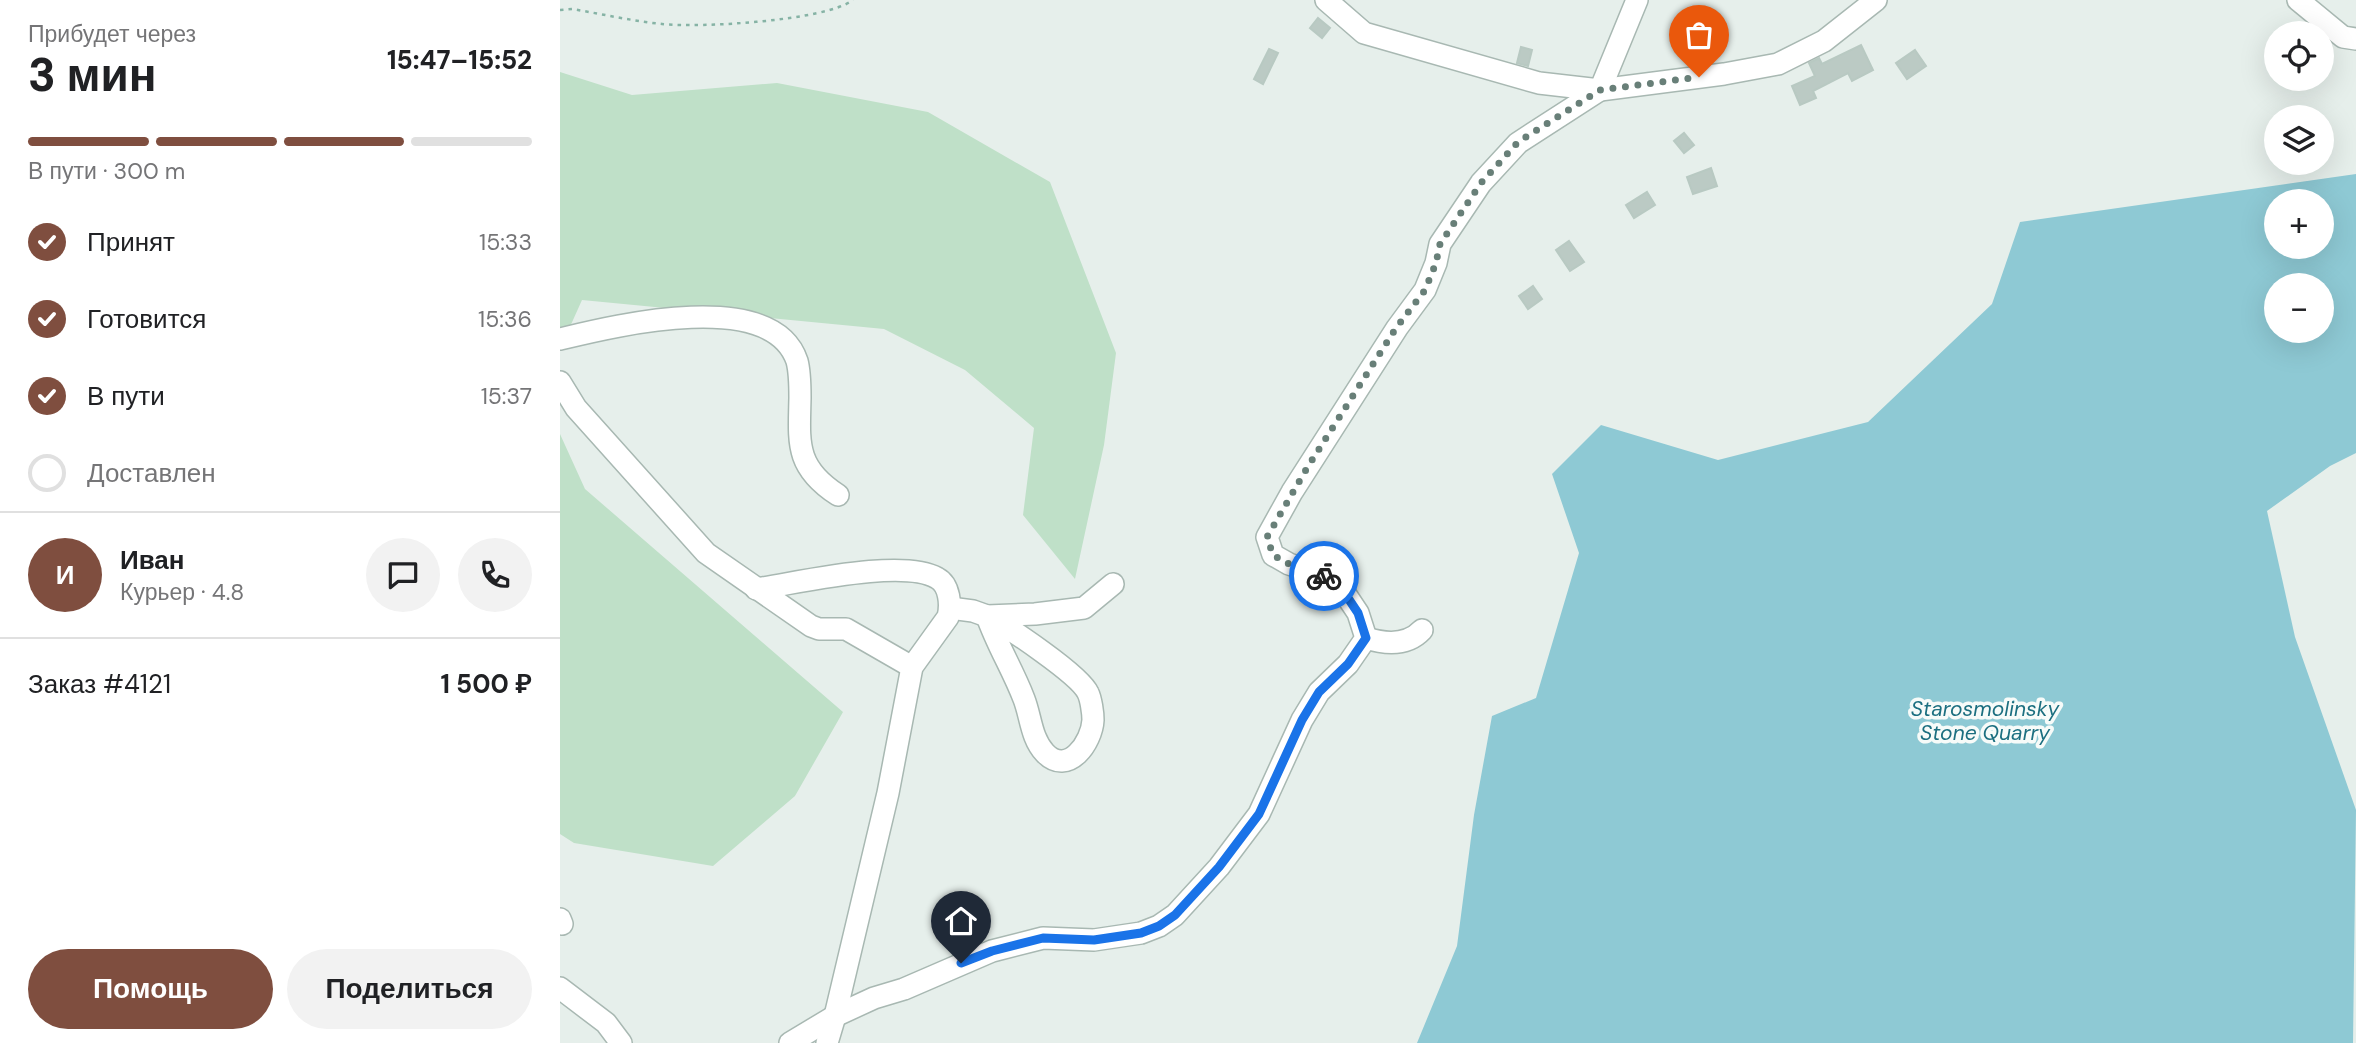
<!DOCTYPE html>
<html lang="ru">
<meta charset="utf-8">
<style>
body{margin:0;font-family:"DM Sans",sans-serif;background:#f2f2f2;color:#202124;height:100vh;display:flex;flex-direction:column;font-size:26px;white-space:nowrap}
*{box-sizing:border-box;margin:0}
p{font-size:23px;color:#757577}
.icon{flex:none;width:38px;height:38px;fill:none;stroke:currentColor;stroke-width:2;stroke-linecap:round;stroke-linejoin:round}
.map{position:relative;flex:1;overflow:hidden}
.panel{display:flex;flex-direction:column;background:#fff;width:560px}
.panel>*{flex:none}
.fabs{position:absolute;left:1704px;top:21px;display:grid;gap:14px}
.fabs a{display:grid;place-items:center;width:70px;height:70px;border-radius:50%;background:#fff;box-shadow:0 7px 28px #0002;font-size:35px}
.pin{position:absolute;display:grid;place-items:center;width:60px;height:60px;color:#fff;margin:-72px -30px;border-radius:50% 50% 50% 0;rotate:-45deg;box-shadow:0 0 7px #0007}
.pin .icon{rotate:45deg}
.courier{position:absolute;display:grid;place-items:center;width:70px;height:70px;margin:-35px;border:5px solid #1a73e8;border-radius:50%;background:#fff;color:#222;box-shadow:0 2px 9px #0007}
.head em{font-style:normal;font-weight:800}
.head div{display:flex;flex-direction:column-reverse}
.head{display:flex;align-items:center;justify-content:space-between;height:119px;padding:0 28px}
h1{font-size:46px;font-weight:800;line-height:52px}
.bar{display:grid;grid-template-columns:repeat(4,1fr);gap:10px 7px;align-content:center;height:84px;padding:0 28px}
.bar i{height:9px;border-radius:5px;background:#e0e0e0}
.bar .selected{background:#7f4e3f}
.bar p{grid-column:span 4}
.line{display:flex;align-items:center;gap:18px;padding:0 28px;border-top:2px solid #e0e0e0}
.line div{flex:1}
.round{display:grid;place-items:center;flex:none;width:74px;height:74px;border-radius:37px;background:#f2f2f2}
ol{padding:0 28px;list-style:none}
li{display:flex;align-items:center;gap:21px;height:77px}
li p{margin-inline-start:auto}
li .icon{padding:7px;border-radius:50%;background:#7f4e3f;color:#fff;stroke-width:4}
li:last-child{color:#757577}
li i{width:38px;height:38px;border:4px solid #e0e0e0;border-radius:50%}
.primary-button{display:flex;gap:14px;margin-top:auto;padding:14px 28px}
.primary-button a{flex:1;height:80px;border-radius:42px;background:#7f4e3f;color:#fff;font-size:28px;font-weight:800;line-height:80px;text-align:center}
.primary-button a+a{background:#f2f2f2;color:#202124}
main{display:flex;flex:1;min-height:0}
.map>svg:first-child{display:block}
</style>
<main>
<section class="panel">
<div class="head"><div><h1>3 мин</h1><p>Прибудет через</p></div><em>15:47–15:52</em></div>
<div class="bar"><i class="selected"></i><i class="selected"></i><i class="selected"></i><i></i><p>В пути · 300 m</p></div>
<ol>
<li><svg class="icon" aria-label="check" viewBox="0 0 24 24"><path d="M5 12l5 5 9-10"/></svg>Принят<p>15:33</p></li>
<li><svg class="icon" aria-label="check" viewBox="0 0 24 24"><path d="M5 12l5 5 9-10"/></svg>Готовится<p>15:36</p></li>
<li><svg class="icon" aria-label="check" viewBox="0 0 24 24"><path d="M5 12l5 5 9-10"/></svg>В пути<p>15:37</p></li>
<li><i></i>Доставлен</li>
</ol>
<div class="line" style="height:126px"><b class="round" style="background:#7f4e3f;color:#fff">И</b><div><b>Иван</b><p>Курьер · 4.8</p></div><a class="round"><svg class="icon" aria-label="chat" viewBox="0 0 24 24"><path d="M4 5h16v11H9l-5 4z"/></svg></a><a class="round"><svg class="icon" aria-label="phone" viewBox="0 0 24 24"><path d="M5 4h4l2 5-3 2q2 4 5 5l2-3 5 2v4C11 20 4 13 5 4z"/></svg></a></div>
<div class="line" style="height:91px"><div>Заказ #4121</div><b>1 500 ₽</b></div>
<div class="primary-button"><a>Помощь</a><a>Поделиться</a></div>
</section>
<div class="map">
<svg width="1796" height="1043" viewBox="0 0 1796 1043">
<rect width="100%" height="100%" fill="#e6efeb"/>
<!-- green -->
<g fill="#bfe0c8">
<polygon points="0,72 72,95 217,83 368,112 490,182 556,353 544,445 515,579 463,515 474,428 405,370 324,329 22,300 0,349"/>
<polygon points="0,434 25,489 283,712 235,796 153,866 14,843 0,834"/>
</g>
<!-- water -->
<path fill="#8ec9d4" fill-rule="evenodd" d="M1796,174V453L1770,466L1707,511L1735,637L1796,810L1793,1043H857L897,946L914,815L932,716L976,698L1019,553L992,474L1041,425L1158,460L1308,422L1432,304L1460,222ZM1717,201H1762V247H1717ZM1717,285H1762V331H1717Z"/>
<!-- building -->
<g fill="#bbcac4" stroke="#b8c9c2" stroke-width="2">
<polygon points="758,18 770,28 762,38 750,28"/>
<polygon points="1301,45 1313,70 1292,81 1288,73 1253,91 1256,98 1240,105 1232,86 1255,76 1249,63 1259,58 1262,64"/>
<polygon points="961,47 972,50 968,66 957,63"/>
<polygon points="709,49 718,53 703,84 694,79"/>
<polygon points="1355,50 1366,66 1347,79 1336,63"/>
<polygon points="1124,133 1134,145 1124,153 1114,141"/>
<polygon points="1151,168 1157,186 1133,194 1127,177"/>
<polygon points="1087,192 1095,205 1074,218 1066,205"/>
<polygon points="1009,241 1024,262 1010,271 996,250"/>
<polygon points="973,286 982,299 968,309 959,296"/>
</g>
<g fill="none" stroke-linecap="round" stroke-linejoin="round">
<defs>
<g id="minor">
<polyline points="766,0 804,33 979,83 1040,90 1164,74 1218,64 1264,41 1316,0"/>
<polyline points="1738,0 1783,37 1796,39"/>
<path d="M0,339C54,326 212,287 237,361C240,372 240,386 240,398C239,443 235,467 278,495"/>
<polyline points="0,382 16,408 146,553 251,626 259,629 286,629 352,667"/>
<path d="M196,589C238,583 342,558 377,578C390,585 391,605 388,617L352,667L328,793L275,1016L267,1043"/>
<polyline points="390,608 413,611 427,616 475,614 524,608 553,584"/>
<path d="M427,616C447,626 520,675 528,693C531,699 533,713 533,720C532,742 508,777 485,753C471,738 471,717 464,699C453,670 437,645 427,616Z"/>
<path d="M806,638C825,644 847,646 862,630"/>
<polyline points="0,919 2,924"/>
<polyline points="0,988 46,1023 61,1043"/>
<polyline points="230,1043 275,1016 314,998 344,989 432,951 483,938 534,940 581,933 599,926 615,915 659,867 699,814 742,720 759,692 788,664 806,638 798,613 776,580 729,564 713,555 707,537 732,492 837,328 865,290 876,263 880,244 921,183 958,143 1040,90 1077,0"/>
</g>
</defs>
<!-- minor casing -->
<use href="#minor" stroke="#a8b8b2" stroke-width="24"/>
<!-- path -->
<path stroke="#86b3a5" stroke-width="2.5" stroke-dasharray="3.5 5" stroke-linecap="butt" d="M0,10L12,9C42,14 72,21 102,24C140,28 265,21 293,0"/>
<!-- minor -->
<use href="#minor" stroke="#fff" stroke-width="21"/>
</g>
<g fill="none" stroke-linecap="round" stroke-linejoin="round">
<!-- done -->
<polyline stroke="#687f78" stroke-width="7" stroke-dasharray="0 12.6" points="764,576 729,564 713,555 707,537 747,468 836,328 865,290 876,263 880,244 921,183 958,142 1040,90 1139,77"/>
<!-- route -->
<polyline stroke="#1a73e8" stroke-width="9" points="401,963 432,951 483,938 534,940 581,933 599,926 615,915 659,867 699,814 742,720 759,692 788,664 806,638 798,613 776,580 764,576"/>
</g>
<g text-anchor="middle" stroke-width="7" stroke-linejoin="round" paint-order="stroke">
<!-- water labels -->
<g font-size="21" font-style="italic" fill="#1c6f80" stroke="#f7fbf9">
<text x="1425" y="716">Starosmolinsky<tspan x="1425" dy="24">Stone Quarry</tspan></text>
</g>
</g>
</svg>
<div class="fabs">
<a><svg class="icon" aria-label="locate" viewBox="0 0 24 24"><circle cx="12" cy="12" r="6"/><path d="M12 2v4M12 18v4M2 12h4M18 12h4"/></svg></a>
<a><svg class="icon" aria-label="layers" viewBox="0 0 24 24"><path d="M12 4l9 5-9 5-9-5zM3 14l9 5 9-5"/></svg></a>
<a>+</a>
<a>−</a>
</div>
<div class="pin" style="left:1139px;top:77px;background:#ea580c"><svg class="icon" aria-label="bag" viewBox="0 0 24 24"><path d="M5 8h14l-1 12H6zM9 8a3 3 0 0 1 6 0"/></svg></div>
<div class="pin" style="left:401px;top:963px;background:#1f2937"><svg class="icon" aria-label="home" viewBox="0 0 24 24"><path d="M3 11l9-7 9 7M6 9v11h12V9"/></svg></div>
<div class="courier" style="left:764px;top:576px"><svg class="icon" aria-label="bike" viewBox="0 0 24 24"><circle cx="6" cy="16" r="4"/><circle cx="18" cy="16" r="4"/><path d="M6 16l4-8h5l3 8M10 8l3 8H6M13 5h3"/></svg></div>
</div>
</main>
